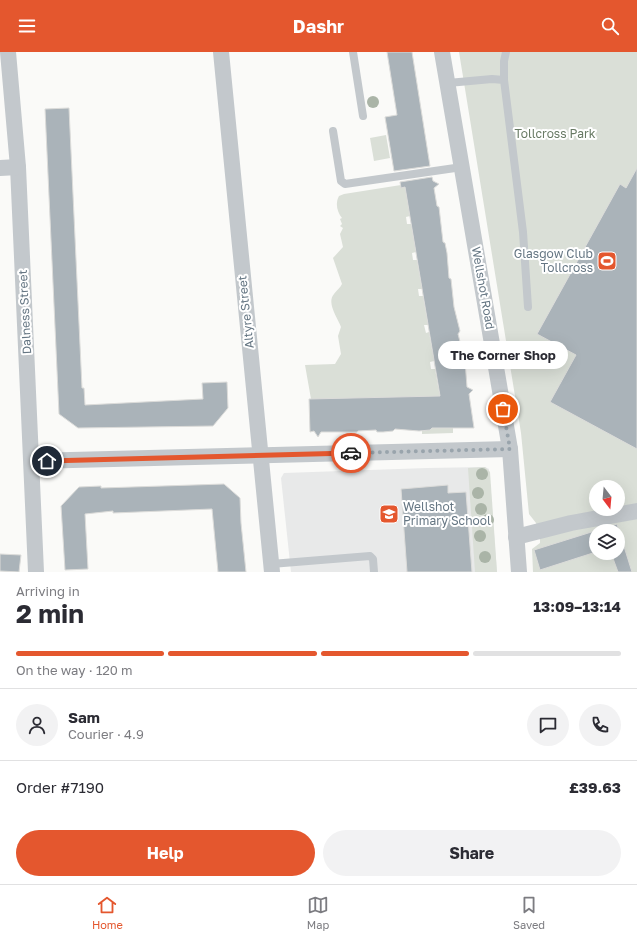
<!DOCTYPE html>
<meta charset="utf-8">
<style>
body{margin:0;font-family:"Golos Text",sans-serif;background:#f2f2f3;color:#2b2b33;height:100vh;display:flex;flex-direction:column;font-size:15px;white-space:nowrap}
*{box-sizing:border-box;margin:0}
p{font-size:13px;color:#7c7c81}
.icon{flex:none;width:22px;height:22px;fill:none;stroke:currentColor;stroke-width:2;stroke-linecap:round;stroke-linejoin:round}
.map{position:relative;height:520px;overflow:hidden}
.sheet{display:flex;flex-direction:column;background:#fff;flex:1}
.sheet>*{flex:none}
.needle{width:26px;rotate:164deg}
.buttons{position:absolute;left:589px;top:428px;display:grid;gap:8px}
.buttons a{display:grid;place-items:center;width:36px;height:36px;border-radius:50%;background:#fff;box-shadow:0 4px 16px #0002;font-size:20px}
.pin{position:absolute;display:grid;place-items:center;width:34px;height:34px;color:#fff;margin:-17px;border:2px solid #fff;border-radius:50%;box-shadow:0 1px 4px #0007}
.courier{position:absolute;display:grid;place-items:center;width:40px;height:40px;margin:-20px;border:3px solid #e4572e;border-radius:50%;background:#fff;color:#222;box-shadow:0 1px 5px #0007}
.bubble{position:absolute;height:28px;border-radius:14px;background:#fff;box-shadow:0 4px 16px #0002;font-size:13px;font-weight:700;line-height:28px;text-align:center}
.headline em{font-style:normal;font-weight:700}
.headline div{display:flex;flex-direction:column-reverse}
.headline{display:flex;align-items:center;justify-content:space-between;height:68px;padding:0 16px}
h1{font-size:26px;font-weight:700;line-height:30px}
.bar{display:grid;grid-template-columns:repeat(4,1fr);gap:6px 4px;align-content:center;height:48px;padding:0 16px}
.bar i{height:5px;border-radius:3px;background:#e1e1e2}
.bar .selected{background:#e4572e}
.bar p{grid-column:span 4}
.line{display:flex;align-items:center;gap:10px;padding:0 16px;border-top:1px solid #e1e1e2}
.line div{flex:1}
.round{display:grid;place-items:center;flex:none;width:42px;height:42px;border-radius:21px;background:#f2f2f3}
.primary-button{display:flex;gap:8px;margin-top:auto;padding:8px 16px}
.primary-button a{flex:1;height:46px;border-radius:24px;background:#e4572e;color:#fff;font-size:16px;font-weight:700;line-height:46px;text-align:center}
.primary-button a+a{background:#f2f2f3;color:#2b2b33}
header{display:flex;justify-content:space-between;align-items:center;height:52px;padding:0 16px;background:#e4572e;color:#fff;font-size:18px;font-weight:700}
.tabs{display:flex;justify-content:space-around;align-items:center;height:56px;border-top:1px solid #e1e1e2;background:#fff;font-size:11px;color:#7c7c81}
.tabs a{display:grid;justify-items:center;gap:2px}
.tabs .selected{color:#e4572e}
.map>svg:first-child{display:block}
</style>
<header><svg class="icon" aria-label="menu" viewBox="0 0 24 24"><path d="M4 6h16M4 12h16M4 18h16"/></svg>Dashr<svg class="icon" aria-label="search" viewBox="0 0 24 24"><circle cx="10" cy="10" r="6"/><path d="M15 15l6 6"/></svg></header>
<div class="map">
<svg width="637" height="520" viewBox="0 0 637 520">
<rect width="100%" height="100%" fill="#fafaf8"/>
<!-- built -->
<polygon fill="#e8e9e9" points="427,416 485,415 489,417 497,520 291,520 281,426 284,421"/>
<!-- green -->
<g fill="#dadfd7" fill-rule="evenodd">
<path d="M459,0H637V520H533L532,497L540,491V488L536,471L529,462L521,381ZM596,435H618V457H596ZM596,479H618V501H596Z"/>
<polygon points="386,83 390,106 374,109 370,86"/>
<path d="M401,133V136L405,135L410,164L406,165L407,172H411L416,200L412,201L413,208H417L422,237H418L419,244H423L428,273H424L426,281L429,280L434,309L430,310L431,317H435L440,345L311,347L305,313L335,312L341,302L338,284L341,275C338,266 326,251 334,242C337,238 340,236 342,232L333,206L343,195L340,182L343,176L340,174L342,172L340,167L342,166C337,160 335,151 339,144L344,142Z"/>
<polygon points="432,376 453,376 453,381 422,382 422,377 425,379"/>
<polygon points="485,415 490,420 497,520 475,520 468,416"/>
</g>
<!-- building -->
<g fill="#aab3b9" stroke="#dcdcda">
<polygon points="387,0 412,0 430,114 394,119 385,65 397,63"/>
<polygon points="69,56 82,336 84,336 85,353 203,347 202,331 227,330 228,356 213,374 78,376 59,362 45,57"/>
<polygon points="637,116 637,397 550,350 576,303 537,282 620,132 626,136"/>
<polygon points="432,125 433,129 439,132 434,136 437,154 439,155 443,190 445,191 447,201 449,226 451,227 454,255 460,279 458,282 465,309 467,335 473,338 469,342 474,376 432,376 430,378 419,379 395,377 393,379 383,380 377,380 376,378 358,379 357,380 321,380 318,385 314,379 310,380 309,347 440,344 405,135 401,136 400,130"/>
<polygon points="224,432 240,446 241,471 246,520 218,520 212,457 113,461 113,459 85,462 88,517 65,518 61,454 79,435 101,434 101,436"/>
<polygon points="448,433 448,441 466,440 472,520 407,520 401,437"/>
<polygon points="617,472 632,520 618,520 611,501 618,501 618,479 596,479 596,500 540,518 534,498"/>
<polygon points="0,502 21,503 19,520 0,519"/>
</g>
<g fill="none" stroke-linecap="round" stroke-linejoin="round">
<!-- lane -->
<g stroke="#c3c8cc" stroke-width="8">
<polyline points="353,0 363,64"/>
<polyline points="504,28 504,9 506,0"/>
<polyline points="448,31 492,27 504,28 523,180 528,255"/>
<polyline points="333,79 341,129 345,132 462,115"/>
<polyline points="271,512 370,504 373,507 374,520"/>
</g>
<!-- street -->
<g stroke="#c3c8cc" stroke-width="16">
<polyline points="8,0 18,115 36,520"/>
<polyline points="221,0 272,520"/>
<polyline points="442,0 510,397 519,520"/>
<polyline points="0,116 18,115"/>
<polyline points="32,409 510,397"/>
<polyline points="516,485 571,471 637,459"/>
</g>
</g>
<!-- trees -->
<g fill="#aab4a7">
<circle cx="373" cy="50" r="6"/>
<circle cx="482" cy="422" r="6"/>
<circle cx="478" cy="441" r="6"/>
<circle cx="481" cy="457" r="6"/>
<circle cx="488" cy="468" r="6"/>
<circle cx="480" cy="484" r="6"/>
<circle cx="485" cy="505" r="6"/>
</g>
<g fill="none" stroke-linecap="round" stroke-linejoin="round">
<!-- done -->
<polyline stroke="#99a4ac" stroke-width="4" stroke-dasharray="0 7.2" points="351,401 510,397 503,357"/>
<!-- route -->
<polyline stroke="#e4572e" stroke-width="5" points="47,409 351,401"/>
</g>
<!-- icons -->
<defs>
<symbol id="stadium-square" viewBox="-11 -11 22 22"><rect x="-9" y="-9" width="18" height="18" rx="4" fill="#e4572e" stroke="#fff"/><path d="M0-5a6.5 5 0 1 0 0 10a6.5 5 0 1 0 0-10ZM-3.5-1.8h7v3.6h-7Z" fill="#fff"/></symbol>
<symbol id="school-square" viewBox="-11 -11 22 22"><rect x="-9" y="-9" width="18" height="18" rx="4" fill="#e4572e" stroke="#fff"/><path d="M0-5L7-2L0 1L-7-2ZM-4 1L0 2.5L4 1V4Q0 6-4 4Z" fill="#fff"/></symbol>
</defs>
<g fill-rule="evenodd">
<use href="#stadium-square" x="596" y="198" width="22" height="22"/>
<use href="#school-square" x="378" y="451" width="22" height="22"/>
</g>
<g text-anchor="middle" stroke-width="4" stroke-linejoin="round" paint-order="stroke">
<!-- park labels -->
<g font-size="12" fill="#687a64" stroke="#fff">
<text x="555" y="86">Tollcross Park</text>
</g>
<!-- poi labels -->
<g font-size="12" fill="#657683" stroke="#fff" text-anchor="end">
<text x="593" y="206">Glasgow Club<tspan x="593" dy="14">Tollcross</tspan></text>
<text x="403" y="459" text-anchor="start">Wellshot<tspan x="403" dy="14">Primary School</tspan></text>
</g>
<!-- street labels -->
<g font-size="12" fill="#657683" stroke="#fff">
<text transform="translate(483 236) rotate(80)" y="4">Wellshot Road</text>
<text transform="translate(25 260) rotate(-93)" y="4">Dalness Street</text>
<text transform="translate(246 260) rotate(-96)" y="4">Altyre Street</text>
</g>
</g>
</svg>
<div class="buttons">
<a><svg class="needle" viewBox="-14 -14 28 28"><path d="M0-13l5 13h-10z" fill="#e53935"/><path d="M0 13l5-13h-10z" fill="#7c7c81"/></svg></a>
<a><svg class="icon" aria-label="layers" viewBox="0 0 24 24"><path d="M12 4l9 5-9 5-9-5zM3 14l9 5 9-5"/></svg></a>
</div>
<div class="pin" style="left:503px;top:357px;background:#ea580c"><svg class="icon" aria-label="bag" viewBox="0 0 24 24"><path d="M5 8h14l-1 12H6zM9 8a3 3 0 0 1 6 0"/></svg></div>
<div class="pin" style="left:47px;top:409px;background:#1f2937"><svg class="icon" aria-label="home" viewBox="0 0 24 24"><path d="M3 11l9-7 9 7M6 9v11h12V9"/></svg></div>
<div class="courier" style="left:351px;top:401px"><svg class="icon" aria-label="car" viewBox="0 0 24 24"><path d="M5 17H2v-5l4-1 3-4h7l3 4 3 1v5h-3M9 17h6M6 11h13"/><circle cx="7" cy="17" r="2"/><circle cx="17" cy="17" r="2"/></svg></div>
<div class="bubble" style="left:438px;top:289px;width:130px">The Corner Shop</div>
</div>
<section class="sheet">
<div class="headline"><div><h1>2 min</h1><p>Arriving in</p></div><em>13:09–13:14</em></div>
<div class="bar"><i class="selected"></i><i class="selected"></i><i class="selected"></i><i></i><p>On the way · 120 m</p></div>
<div class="line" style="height:72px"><a class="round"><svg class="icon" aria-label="person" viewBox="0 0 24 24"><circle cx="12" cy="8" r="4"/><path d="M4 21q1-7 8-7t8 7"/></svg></a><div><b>Sam</b><p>Courier · 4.9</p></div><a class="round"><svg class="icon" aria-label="chat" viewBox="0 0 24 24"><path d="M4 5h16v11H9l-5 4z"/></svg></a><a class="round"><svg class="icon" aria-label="phone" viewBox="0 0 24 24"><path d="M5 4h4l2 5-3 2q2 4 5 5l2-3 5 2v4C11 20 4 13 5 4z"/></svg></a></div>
<div class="line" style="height:52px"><div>Order #7190</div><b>£39.63</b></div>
<div class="primary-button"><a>Help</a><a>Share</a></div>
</section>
<nav class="tabs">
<a class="selected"><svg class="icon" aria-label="home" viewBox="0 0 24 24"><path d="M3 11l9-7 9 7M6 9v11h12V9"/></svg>Home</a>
<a><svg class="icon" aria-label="map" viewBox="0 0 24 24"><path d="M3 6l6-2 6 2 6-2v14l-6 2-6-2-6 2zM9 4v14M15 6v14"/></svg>Map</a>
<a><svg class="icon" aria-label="saved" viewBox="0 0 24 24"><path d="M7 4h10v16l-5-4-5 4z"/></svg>Saved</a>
</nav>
